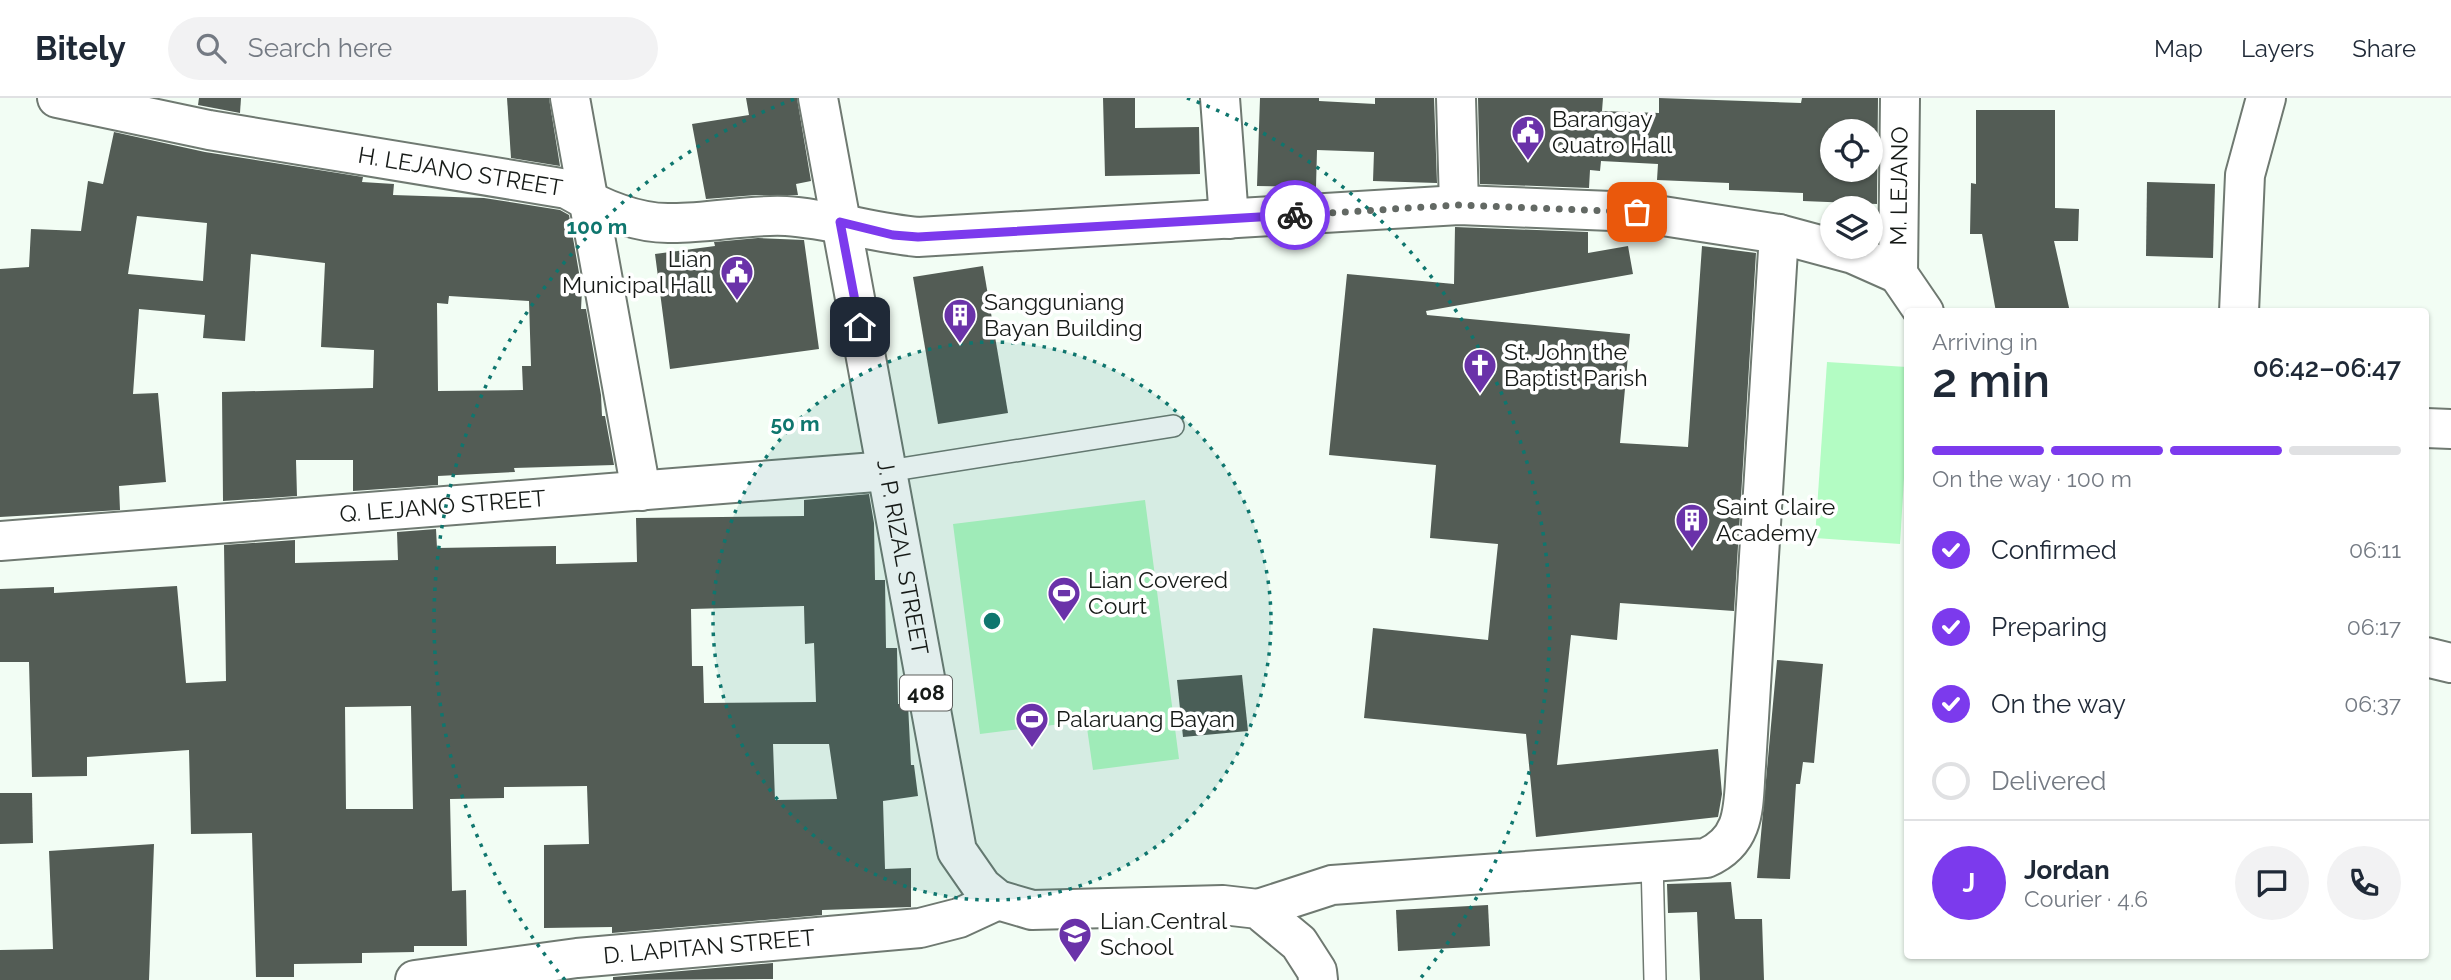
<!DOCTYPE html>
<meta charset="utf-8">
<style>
body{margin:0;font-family:Raleway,sans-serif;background:#f2f2f3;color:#1f2937;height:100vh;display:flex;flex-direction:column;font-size:26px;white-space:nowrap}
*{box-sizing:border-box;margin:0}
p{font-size:23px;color:#747a83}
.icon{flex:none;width:38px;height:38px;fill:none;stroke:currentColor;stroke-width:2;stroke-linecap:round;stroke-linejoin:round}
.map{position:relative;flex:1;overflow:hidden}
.drawer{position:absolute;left:1904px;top:210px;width:525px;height:651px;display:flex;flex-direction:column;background:#fff;border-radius:7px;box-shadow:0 2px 5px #0004}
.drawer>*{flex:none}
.fabs{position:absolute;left:1820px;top:21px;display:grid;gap:14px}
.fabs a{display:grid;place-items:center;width:63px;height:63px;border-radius:50%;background:#fff;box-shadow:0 2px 5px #0004;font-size:35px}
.pin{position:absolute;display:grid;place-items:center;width:60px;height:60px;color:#fff;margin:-30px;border-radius:14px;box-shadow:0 4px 10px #0006}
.courier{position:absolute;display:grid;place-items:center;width:70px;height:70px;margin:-35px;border:5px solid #7c3aed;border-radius:50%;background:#fff;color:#222;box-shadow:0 2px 9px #0007}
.summary em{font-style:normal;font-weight:600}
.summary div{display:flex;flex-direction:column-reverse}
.summary{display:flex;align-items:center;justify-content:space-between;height:119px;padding:0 28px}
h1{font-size:46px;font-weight:600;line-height:52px}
.bar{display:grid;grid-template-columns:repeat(4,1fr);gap:10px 7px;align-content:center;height:84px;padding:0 28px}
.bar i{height:9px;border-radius:5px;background:#e0e1e3}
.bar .current{background:#7c3aed}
.bar p{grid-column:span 4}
.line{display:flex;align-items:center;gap:18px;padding:0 28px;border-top:2px solid #e0e1e3}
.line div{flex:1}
.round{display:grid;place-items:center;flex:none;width:74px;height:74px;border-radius:37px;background:#f2f2f3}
ol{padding:0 28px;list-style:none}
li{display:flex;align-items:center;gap:21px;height:77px}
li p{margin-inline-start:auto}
li .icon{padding:7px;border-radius:50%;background:#7c3aed;color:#fff;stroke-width:4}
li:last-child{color:#747a83}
li i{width:38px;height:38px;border:4px solid #e0e1e3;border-radius:50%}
header{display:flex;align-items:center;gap:42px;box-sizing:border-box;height:98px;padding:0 35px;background:#fff;border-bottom:2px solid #e0e1e3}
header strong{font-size:33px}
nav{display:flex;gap:38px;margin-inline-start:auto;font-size:24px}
.search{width:490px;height:63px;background:#f2f2f3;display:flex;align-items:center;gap:18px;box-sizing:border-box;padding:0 24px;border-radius:38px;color:#747a83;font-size:26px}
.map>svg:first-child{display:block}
</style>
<header>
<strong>Bitely</strong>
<div class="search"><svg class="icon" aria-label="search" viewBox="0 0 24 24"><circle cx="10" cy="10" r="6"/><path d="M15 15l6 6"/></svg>Search here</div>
<nav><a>Map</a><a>Layers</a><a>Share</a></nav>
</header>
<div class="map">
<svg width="2451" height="882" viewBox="0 0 2451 882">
<rect width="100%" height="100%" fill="#f2fdf4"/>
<!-- green -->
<g fill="#b3fcc3">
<polygon points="1827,264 1907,269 1907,331 1900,446 1815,440"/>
<polygon points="1145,402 1179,661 1093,672 1086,623 980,636 953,426"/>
</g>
<!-- building -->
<g fill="#535c55" fill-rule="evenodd">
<polygon points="199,0 241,0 240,15 198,7"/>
<polygon points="507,0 549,0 560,68 511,60"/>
<polygon points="746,0 797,0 811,83 796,86 798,97 756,97 706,101 692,26 749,17"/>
<polygon points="1103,0 1135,0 1135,30 1199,29 1200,76 1105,78"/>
<polygon points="1260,0 1319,0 1319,3 1375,6 1375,0 1434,0 1437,85 1373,83 1374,54 1317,52 1316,89 1257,88"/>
<path d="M1478,0H1603L1602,13L1659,15V0L1801,5L1802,0H1878L1877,106L1803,103V95L1729,92V85L1657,82L1658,66L1601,63L1600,73L1590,72L1589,90L1480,86ZM1832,33H1871V72H1832Z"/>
<polygon points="1976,12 2055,12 2055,110 2079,111 2078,143 2054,143 2070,214 1996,214 1982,136 1970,136 1971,85 1976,86"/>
<path d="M114,34L205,54L363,79L362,84L394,86L393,97L484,100L560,112L569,117L582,192L581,211H586L601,297L602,318H605L614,367L514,370L515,374L438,378V387L353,393V362H296L297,398L223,403L222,294L373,290L374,252L321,249L325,165L251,156L245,243L203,240L205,217L139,211L133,296L158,295L166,384L119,388L120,412L0,419V171L29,169L31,131L81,133L88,83L103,86ZM137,118L207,125L203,183L128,176ZM449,198L529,203L531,268H522L523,292L438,293L437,205L448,206Z"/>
<polygon points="2147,84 2215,86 2213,160 2146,158"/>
<polygon points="1455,129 1588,134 1588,155 1628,148 1633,176 1426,213 1427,217 1630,236 1620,345 1688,349 1702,148 1756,155 1734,513 1620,505 1617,542 1571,537 1557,667 1718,651 1722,696 1718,719 1536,739 1526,636 1364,620 1373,530 1488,542 1498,446 1430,440 1436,367 1329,357 1347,176 1454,186"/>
<polygon points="758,140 804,142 819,251 670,271 655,156 715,148 714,144"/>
<polygon points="983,168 1008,315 938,326 913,179"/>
<path d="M869,396L874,425L875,482H885L886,550H897L898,606H908L911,667H914L918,698L883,703L885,771L911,770V809L822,812V817L612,835V829L544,830V747L589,746L587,688L504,689V700L450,701L452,793L466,792L467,848H414V854L362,855V865L294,866V879H256L252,735L191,736L189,652L87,659V678L32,679L29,564H0V491L54,489V495L177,488L186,585L226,583L224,447L295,442V465L398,462L397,434L436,431L437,450L556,448V466L637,464L636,420L804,418V402ZM804,508L805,546L814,545L816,604L704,605L703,568H692L691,511ZM411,608L413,711H346L345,609ZM773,646H829L837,701L775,702Z"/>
<polygon points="1777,562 1823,566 1814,665 1803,664 1800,686 1796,686 1790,781 1757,780"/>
<polygon points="1242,577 1248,633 1183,639 1177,582"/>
<polygon points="0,695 32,695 33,745 0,746"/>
<polygon points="154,746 149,882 0,882 0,852 53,851 49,753"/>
<polygon points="1731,784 1735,821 1762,821 1764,882 1700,882 1697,814 1668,815 1667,786"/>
<polygon points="1488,807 1490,848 1398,853 1396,812"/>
<polygon points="773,865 773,881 613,882 613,879"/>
</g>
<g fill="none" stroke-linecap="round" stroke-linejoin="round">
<defs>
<g id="service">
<polyline points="888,373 1173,328"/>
<polyline points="1652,763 1655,882"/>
</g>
<g id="minor">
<path id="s1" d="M57,0L209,32L567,91C596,108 633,125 668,125C707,126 747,116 786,118C831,121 874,135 918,139L1459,107L1637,114L1779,136L1853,156L1898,176"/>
<polyline points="570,0 641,393"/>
<polyline points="1220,0 1229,121"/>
<polyline points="1456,0 1459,107"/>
<path id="s2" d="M1898,176L1900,0"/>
<polyline points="1898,176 1924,214"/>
<polyline points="2239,214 2245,77 2266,0"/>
<polyline points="2426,330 2451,331"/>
<path id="s3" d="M0,443L888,373"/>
<polyline points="2426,559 2451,565"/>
<path d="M1258,811L1332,787L1706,760C1747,742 1743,707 1746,668L1779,136"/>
<path id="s4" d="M415,882L577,860L920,830L959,820L998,802"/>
</g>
<g id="primary">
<path id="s5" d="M818,0L957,753L982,789L998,802L1032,812L1223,807L1258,811L1299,845L1317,873L1318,882"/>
</g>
</defs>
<!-- service casing -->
<use href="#service" stroke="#6f7971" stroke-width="24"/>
<!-- minor casing -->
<use href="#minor" stroke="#6f7971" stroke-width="42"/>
<!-- primary casing -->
<use href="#primary" stroke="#6f7971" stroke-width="42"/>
<!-- service -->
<use href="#service" stroke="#fff" stroke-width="21"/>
<!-- minor -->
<use href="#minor" stroke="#fff" stroke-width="38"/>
<!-- primary -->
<use href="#primary" stroke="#fff" stroke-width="38"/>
</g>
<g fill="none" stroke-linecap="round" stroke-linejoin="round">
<!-- done -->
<polyline stroke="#636964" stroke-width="7" stroke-dasharray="0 12.6" points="1295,117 1459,107 1637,114"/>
<!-- route -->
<polyline stroke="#7c3aed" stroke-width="9" points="860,229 840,124 893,137 918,139 1295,117"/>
</g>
<!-- distance rings -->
<circle cx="992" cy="523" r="279" fill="#0f766e" fill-opacity=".12"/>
<g fill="none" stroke="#0f766e" stroke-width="3.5" stroke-dasharray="3.5 7">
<circle cx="992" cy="523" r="279"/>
<path d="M565 882A558 558 0 0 1 797 0M1187 0A558 558 0 0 1 1419 882"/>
</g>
<!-- icons -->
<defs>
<symbol id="civic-pin" viewBox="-11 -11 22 30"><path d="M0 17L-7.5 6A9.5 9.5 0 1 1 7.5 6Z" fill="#6a32a9" stroke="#fff"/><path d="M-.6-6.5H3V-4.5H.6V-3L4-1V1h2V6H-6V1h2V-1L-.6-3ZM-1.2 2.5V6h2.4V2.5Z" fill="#fff"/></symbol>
<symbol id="building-pin" viewBox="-11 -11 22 30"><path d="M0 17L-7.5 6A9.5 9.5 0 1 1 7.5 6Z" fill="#6a32a9" stroke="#fff"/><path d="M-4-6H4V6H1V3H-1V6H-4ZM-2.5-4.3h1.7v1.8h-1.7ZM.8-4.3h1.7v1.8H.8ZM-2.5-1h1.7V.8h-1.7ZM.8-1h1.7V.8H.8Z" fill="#fff"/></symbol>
<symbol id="church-pin" viewBox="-11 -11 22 30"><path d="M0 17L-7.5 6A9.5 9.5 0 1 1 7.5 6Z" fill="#6a32a9" stroke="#fff"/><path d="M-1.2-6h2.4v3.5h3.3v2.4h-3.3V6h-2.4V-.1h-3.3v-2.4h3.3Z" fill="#fff"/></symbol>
<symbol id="stadium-pin" viewBox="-11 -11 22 30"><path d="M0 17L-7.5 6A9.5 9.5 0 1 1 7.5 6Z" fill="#6a32a9" stroke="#fff"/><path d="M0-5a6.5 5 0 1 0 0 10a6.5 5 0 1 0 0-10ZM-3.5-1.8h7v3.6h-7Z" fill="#fff"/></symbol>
<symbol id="school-pin" viewBox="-11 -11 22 30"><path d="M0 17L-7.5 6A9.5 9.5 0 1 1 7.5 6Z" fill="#6a32a9" stroke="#fff"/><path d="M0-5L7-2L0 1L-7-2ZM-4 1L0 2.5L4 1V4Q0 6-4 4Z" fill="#fff"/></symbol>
</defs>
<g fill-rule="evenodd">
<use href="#civic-pin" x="1509" y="15" width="38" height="52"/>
<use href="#civic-pin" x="718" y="155" width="38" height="52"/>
<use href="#building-pin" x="941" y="198" width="38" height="52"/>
<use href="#church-pin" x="1461" y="248" width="38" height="52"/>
<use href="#building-pin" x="1673" y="403" width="38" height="52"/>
<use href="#stadium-pin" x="1045" y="476" width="38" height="52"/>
<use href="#stadium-pin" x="1013" y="602" width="38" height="52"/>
<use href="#school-pin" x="1056" y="817" width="38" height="52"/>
</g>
<g text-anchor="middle" stroke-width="7" stroke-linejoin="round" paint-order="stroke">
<!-- shield labels -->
<rect fill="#fff" stroke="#5c5f5d" stroke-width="2" x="900" y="577.5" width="52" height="35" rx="5"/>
<g font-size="21" font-weight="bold" fill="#161a17">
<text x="926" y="602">408</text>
</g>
<!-- poi labels -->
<g font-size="23" fill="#161a17" stroke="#fff" text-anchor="start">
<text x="1552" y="29">Barangay<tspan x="1552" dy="26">Quatro Hall</tspan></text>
<text x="712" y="169" text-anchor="end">Lian<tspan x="712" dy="26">Municipal Hall</tspan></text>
<text x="984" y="212">Sangguniang<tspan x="984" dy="26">Bayan Building</tspan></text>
<text x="1504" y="262">St. John the<tspan x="1504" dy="26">Baptist Parish</tspan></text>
<text x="1716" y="417">Saint Claire<tspan x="1716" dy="26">Academy</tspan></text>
<text x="1088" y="490">Lian Covered<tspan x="1088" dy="26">Court</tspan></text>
<text x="1056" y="629">Palaruang Bayan</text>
<text x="1100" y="831">Lian Central<tspan x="1100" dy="26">School</tspan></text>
</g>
<!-- street labels -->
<g font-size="23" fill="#161a17" stroke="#fff">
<text dy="8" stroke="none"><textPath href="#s1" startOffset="410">H. LEJANO STREET</textPath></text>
<text dy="8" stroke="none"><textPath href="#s2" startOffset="88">M. LEJANO</textPath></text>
<text dy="8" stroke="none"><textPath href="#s3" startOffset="444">Q. LEJANO STREET</textPath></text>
<text dy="8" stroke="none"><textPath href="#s5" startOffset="467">J. P. RIZAL STREET</textPath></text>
<text dy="8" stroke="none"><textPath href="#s4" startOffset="296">D. LAPITAN STREET</textPath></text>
</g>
</g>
<circle cx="992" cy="523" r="10" fill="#0f766e" stroke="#fff" stroke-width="3.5"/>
<g font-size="21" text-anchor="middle" font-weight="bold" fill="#0f766e" stroke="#fff" stroke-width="7" stroke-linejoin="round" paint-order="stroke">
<text x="597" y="136">100 m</text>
<text x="795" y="333">50 m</text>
</g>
</svg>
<div class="fabs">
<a><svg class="icon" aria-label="locate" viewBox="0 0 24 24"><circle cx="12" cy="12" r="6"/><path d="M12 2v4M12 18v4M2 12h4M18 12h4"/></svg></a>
<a><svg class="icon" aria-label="layers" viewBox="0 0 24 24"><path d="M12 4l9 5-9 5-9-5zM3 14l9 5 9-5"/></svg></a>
</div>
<div class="pin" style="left:1637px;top:114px;background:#ea580c"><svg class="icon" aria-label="bag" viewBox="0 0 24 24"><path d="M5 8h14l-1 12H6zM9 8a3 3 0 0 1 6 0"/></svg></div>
<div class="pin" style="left:860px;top:229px;background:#1f2937"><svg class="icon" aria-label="home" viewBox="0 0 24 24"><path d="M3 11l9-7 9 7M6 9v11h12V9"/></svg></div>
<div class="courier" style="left:1295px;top:117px"><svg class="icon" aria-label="bike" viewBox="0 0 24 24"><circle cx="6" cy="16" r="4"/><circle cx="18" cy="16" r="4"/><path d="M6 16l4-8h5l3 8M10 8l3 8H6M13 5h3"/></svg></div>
<section class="drawer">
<div class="summary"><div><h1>2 min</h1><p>Arriving in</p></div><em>06:42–06:47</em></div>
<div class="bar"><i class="current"></i><i class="current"></i><i class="current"></i><i></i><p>On the way · 100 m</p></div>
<ol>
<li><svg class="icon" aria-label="check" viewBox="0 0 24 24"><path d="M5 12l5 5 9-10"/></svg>Confirmed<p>06:11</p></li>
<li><svg class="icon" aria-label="check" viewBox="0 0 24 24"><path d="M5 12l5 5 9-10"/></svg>Preparing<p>06:17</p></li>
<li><svg class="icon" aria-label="check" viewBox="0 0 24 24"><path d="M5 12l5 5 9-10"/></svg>On the way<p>06:37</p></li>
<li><i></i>Delivered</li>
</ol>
<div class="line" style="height:126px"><b class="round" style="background:#7c3aed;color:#fff">J</b><div><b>Jordan</b><p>Courier · 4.6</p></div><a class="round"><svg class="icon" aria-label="chat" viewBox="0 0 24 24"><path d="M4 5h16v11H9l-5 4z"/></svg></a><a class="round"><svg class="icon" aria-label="phone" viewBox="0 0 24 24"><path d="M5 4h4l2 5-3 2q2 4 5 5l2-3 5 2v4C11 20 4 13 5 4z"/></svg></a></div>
</section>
</div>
